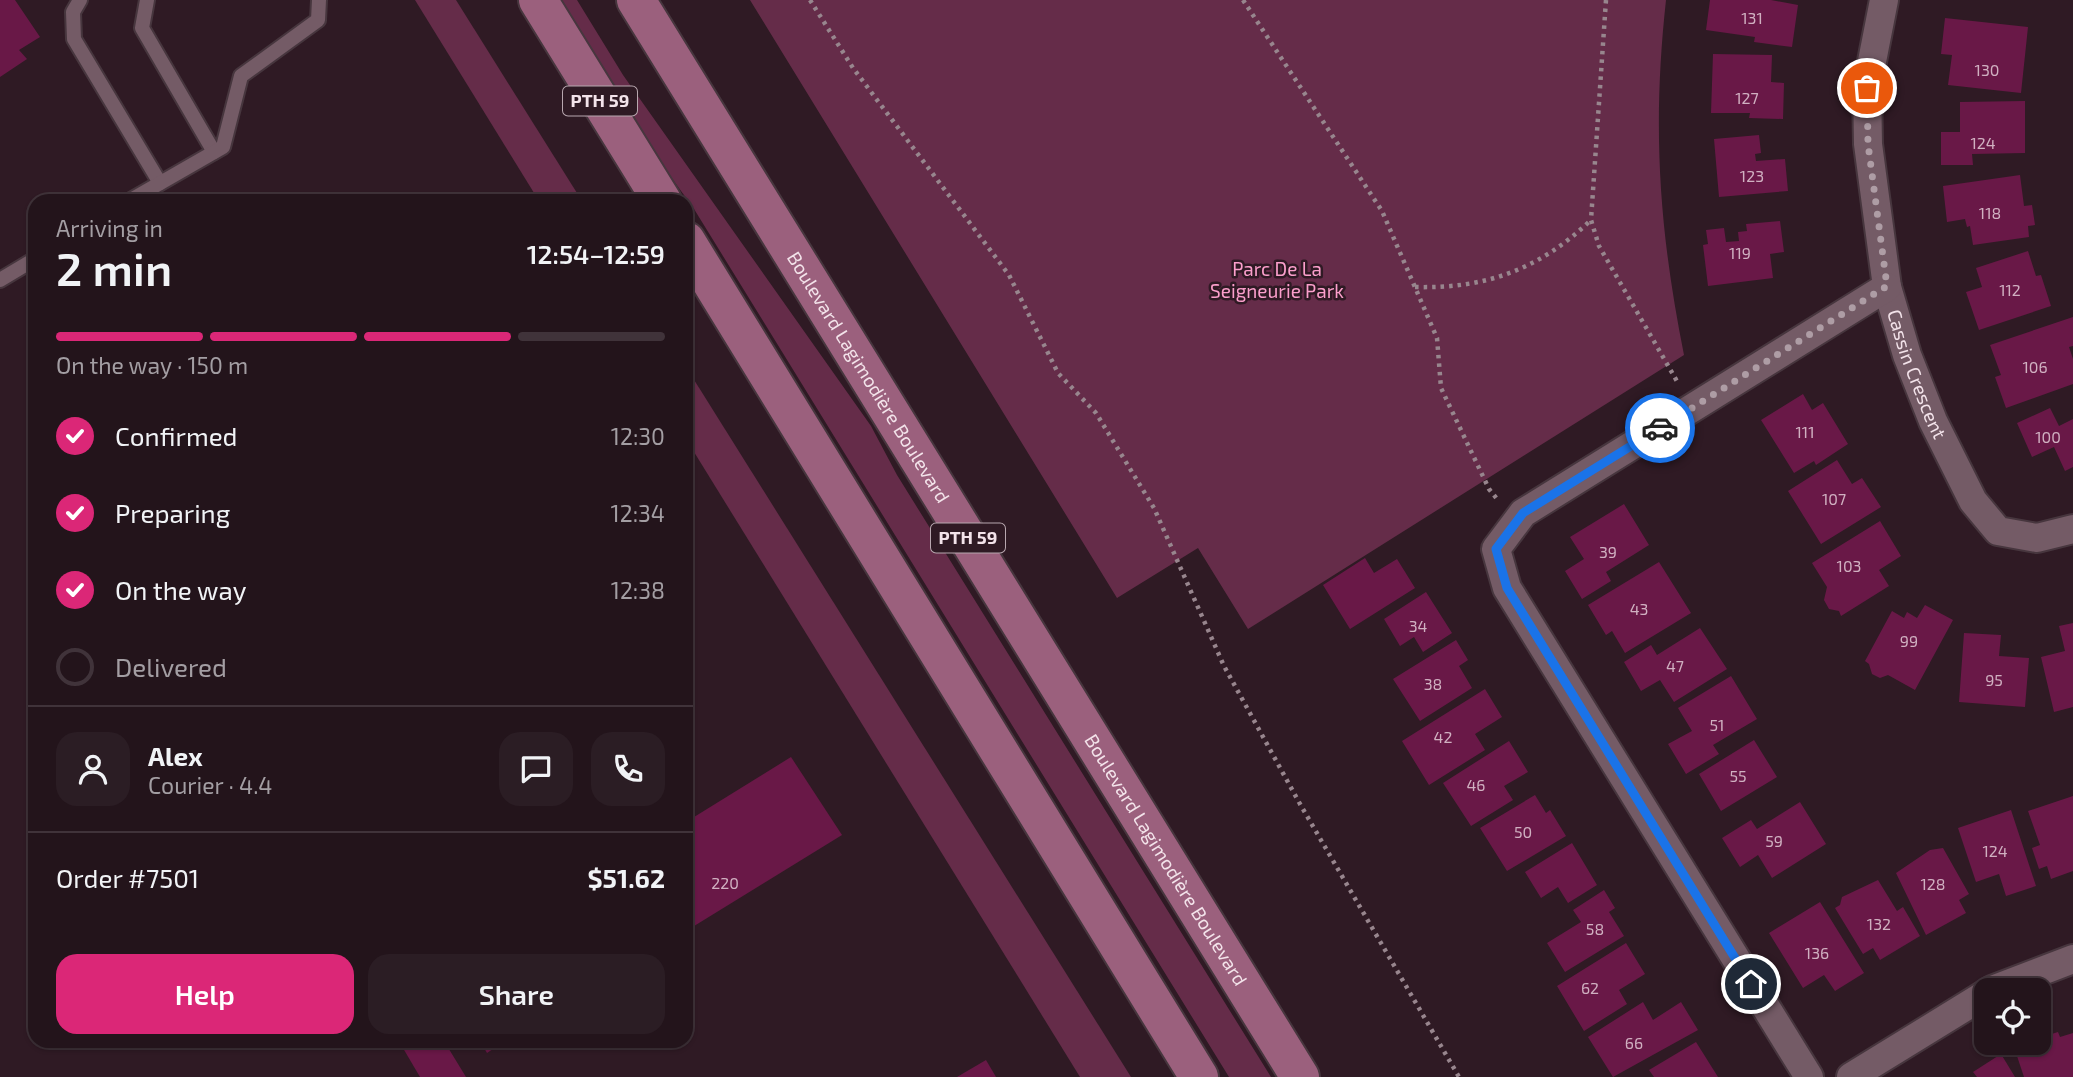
<!DOCTYPE html>
<meta charset="utf-8">
<style>
body{margin:0;font-family:"Exo 2",sans-serif;background:#2b1d24;color:#f1f3f6;height:100vh;display:flex;flex-direction:column;font-size:26px;white-space:nowrap}
*{box-sizing:border-box;margin:0}
p{font-size:23px;color:#a39ea3}
.icon{flex:none;width:38px;height:38px;fill:none;stroke:currentColor;stroke-width:2;stroke-linecap:round;stroke-linejoin:round}
.map{position:relative;flex:1;overflow:hidden}
.sheet{position:absolute;left:28px;top:194px;width:665px;height:854px;display:flex;flex-direction:column;background:#23141b;border-radius:21px;box-shadow:0 2px 5px #0004,0 0 0 2px #40333a}
.sheet>*{flex:none}
.tools{position:absolute;left:1974px;top:978px;display:grid;gap:14px}
.tools a{display:grid;place-items:center;width:77px;height:77px;border-radius:14px;background:#23141b;box-shadow:0 2px 5px #0004,0 0 0 2px #40333a;font-size:35px}
.pin{position:absolute;display:grid;place-items:center;width:60px;height:60px;color:#fff;margin:-30px;border:4px solid #fff;border-radius:50%;box-shadow:0 2px 7px #0007}
.courier{position:absolute;display:grid;place-items:center;width:70px;height:70px;margin:-35px;border:5px solid #1a73e8;border-radius:50%;background:#fff;color:#222;box-shadow:0 2px 9px #0007}
.overview em{font-style:normal;font-weight:600}
.overview div{display:flex;flex-direction:column-reverse}
.overview{display:flex;align-items:center;justify-content:space-between;height:119px;padding:0 28px}
h1{font-size:46px;font-weight:600;line-height:52px}
.bar{display:grid;grid-template-columns:repeat(4,1fr);gap:10px 7px;align-content:center;height:84px;padding:0 28px}
.bar i{height:9px;border-radius:5px;background:#40333a}
.bar .active{background:#db2777}
.bar p{grid-column:span 4}
.line{display:flex;align-items:center;gap:18px;padding:0 28px;border-top:2px solid #40333a}
.line div{flex:1}
.round{display:grid;place-items:center;flex:none;width:74px;height:74px;border-radius:21px;background:#2b1d24}
ol{padding:0 28px;list-style:none}
li{display:flex;align-items:center;gap:21px;height:77px}
li p{margin-inline-start:auto}
li .icon{padding:7px;border-radius:50%;background:#db2777;color:#fff;stroke-width:4}
li:last-child{color:#a39ea3}
li i{width:38px;height:38px;border:4px solid #40333a;border-radius:50%}
.primary-button{display:flex;gap:14px;margin-top:auto;padding:14px 28px}
.primary-button a{flex:1;height:80px;border-radius:21px;background:#db2777;color:#fff;font-size:28px;font-weight:600;line-height:80px;text-align:center}
.primary-button a+a{background:#2b1d24;color:#f1f3f6}
.map>svg:first-child{display:block}
</style>
<div class="map">
<svg width="2073" height="1077" viewBox="0 0 2073 1077">
<rect width="100%" height="100%" fill="#2f1a24"/>
<!-- green -->
<g fill="#652c49">
<polygon points="415,0 456,0 582,201 539,201"/>
<polygon points="561,0 577,0 623,75 871,426 897,475 1271,1077 1229,1077 694,209 658,159"/>
<path d="M750,0H1666C1652,127 1659,230 1684,355L1248,629L1198,548L1117,598Z"/>
<polygon points="686,367 1131,1077 1080,1077 686,439"/>
</g>
<!-- building -->
<g fill="#691847">
<polygon points="0,0 15,0 40,37 19,50 27,59 0,77"/>
<polygon points="1710,0 1771,0 1798,5 1792,47 1754,42 1755,37 1706,30"/>
<polygon points="1945,18 2028,27 2021,93 1948,85 1952,55 1941,54"/>
<polygon points="1713,54 1772,55 1771,82 1784,83 1783,119 1749,118 1750,113 1711,113"/>
<polygon points="2025,101 2025,153 1972,154 1973,165 1941,165 1941,132 1960,132 1960,102"/>
<polygon points="1759,135 1761,153 1755,154 1756,161 1785,159 1788,191 1719,197 1714,139"/>
<polygon points="2020,175 2024,206 2032,205 2035,225 2028,226 2029,237 1973,245 1970,226 1967,227 1965,219 1947,222 1943,186"/>
<polygon points="1780,221 1784,252 1770,254 1773,278 1708,286 1703,245 1708,244 1706,230 1724,228 1726,242 1739,241 1738,232 1747,231 1746,224"/>
<polygon points="2028,251 2036,276 2041,275 2051,306 1979,330 1966,292 1982,287 1976,268"/>
<polygon points="2073,317 2073,346 2069,347 2073,359 2073,384 2006,408 1995,377 2001,375 1990,345"/>
<polygon points="1803,394 1812,410 1823,403 1848,444 1816,465 1814,461 1794,473 1761,420"/>
<polygon points="2050,408 2059,426 2073,419 2073,467 2065,471 2054,447 2032,457 2017,423"/>
<polygon points="1837,460 1852,484 1862,478 1881,507 1821,544 1788,491"/>
<polygon points="1624,504 1649,545 1606,572 1611,581 1582,599 1565,571 1584,559 1570,537"/>
<polygon points="1880,521 1901,556 1879,570 1889,586 1841,616 1839,611 1829,609 1824,600 1827,587 1812,563"/>
<polygon points="1365,558 1374,573 1397,559 1415,588 1350,629 1323,585"/>
<polygon points="1659,562 1691,613 1625,653 1612,631 1606,635 1588,605"/>
<polygon points="1426,592 1452,633 1423,652 1414,637 1400,646 1384,619"/>
<polygon points="1925,605 1953,620 1915,690 1888,675 1880,678 1872,674 1869,664 1865,661 1892,611 1904,618 1907,612 1917,618"/>
<polygon points="2073,623 2073,707 2054,712 2041,657 2065,651 2059,626"/>
<polygon points="1700,628 1727,669 1674,702 1660,680 1641,691 1624,662 1651,645 1657,655"/>
<polygon points="1964,633 2001,635 1999,656 2029,658 2025,707 1959,702"/>
<polygon points="1456,640 1468,660 1459,666 1472,688 1420,721 1393,679"/>
<polygon points="1731,676 1757,719 1713,745 1719,754 1686,774 1668,744 1692,731 1678,708"/>
<polygon points="1485,689 1502,717 1475,734 1485,750 1429,785 1402,741"/>
<polygon points="1754,740 1777,777 1721,811 1699,774"/>
<polygon points="1509,741 1528,772 1504,786 1513,800 1471,826 1443,783"/>
<polygon points="791,757 842,835 686,931 686,822"/>
<polygon points="1535,795 1546,813 1550,810 1566,836 1507,871 1480,828"/>
<polygon points="2073,796 2073,871 2051,879 2047,866 2039,869 2032,848 2040,845 2028,811"/>
<polygon points="1800,802 1826,844 1772,878 1758,855 1740,867 1722,838 1751,820 1757,829"/>
<polygon points="2011,810 2036,886 2006,896 1999,874 1976,882 1958,828"/>
<polygon points="1572,843 1597,885 1568,903 1558,887 1541,898 1525,872"/>
<polygon points="1943,848 1969,894 1959,900 1966,913 1926,935 1896,873 1930,850"/>
<polygon points="1878,880 1897,911 1903,907 1920,936 1880,960 1873,948 1863,954 1835,908 1840,905 1842,897"/>
<polygon points="1604,890 1615,908 1609,912 1624,936 1565,972 1547,943 1581,922 1573,910"/>
<polygon points="1820,902 1864,973 1835,991 1824,975 1803,988 1769,933"/>
<polygon points="1626,943 1645,974 1619,990 1627,1004 1584,1031 1557,986"/>
<polygon points="1643,1002 1653,1020 1681,1002 1698,1030 1613,1077 1588,1037"/>
<polygon points="2058,1032 2060,1037 2073,1033 2073,1077 2024,1077 2014,1047 2039,1043 2039,1038"/>
<polygon points="403,1041 444,1041 466,1077 420,1077 400,1043"/>
<polygon points="480,1041 505,1041 487,1053"/>
<polygon points="1696,1042 1718,1077 1654,1077 1649,1070"/>
<polygon points="2001,1054 2015,1077 1977,1077 1973,1072"/>
<polygon points="986,1060 996,1077 957,1077"/>
</g>
<g fill="none" stroke-linecap="round" stroke-linejoin="round">
<defs>
<g id="lane">
<polyline points="80,0 73,12 74,39 160,183"/>
<polyline points="147,0 142,28 214,152"/>
<polyline points="129,201 223,147 241,76 318,20 319,0"/>
<polyline points="0,280 35,259"/>
</g>
<g id="street">
<path id="s1" d="M1884,0L1867,87L1868,144L1887,287L1907,355L1933,421L1973,501L1998,531L2037,538L2073,529"/>
<polyline points="1992,990 2073,959"/>
<polyline points="1809,1077 1507,588 1496,549 1523,513 1887,287"/>
<polyline points="1851,1077 1986,994"/>
</g>
<g id="primary">
<polyline points="538,0 662,201"/>
<path id="s2" d="M636,0L1300,1077"/>
<polyline points="686,241 1199,1077"/>
</g>
</defs>
<!-- lane casing -->
<use href="#lane" stroke="#47363e" stroke-width="18"/>
<!-- street casing -->
<use href="#street" stroke="#47363e" stroke-width="32"/>
<!-- primary casing -->
<use href="#primary" stroke="#47363e" stroke-width="42"/>
<!-- path -->
<g stroke="#98868e" stroke-width="4.5" stroke-dasharray="3.5 5" stroke-linecap="butt">
<polyline points="810,0 853,68 1009,275 1058,373 1096,413 1154,508 1224,666 1300,804 1459,1077"/>
<polyline points="1243,0 1382,211 1437,338 1441,388 1489,489 1497,499"/>
<polyline points="1606,0 1591,220 1599,246 1678,383"/>
<path d="M1415,287C1486,289 1540,269 1591,220"/>
</g>
<!-- lane -->
<use href="#lane" stroke="#745b66" stroke-width="14"/>
<!-- street -->
<use href="#street" stroke="#745b66" stroke-width="28"/>
<!-- primary -->
<use href="#primary" stroke="#9b607d" stroke-width="38"/>
</g>
<g fill="none" stroke-linecap="round" stroke-linejoin="round">
<!-- done -->
<polyline stroke="#ae9da5" stroke-width="7" stroke-dasharray="0 12.6" points="1660,428 1887,286 1868,144 1867,88"/>
<!-- route -->
<polyline stroke="#1a73e8" stroke-width="9" points="1660,428 1523,513 1496,549 1507,588 1751,984"/>
</g>
<g text-anchor="middle" stroke-width="5" stroke-linejoin="round" paint-order="stroke">
<!-- number labels -->
<g font-size="16" fill="#d0b0c1">
<text x="1752" y="24">131</text>
<text x="1987" y="76">130</text>
<text x="1747" y="104">127</text>
<text x="1983" y="149">124</text>
<text x="1752" y="182">123</text>
<text x="1990" y="219">118</text>
<text x="1740" y="259">119</text>
<text x="2010" y="296">112</text>
<text x="2035" y="373">106</text>
<text x="1805" y="438">111</text>
<text x="2048" y="443">100</text>
<text x="1834" y="505">107</text>
<text x="1608" y="558">39</text>
<text x="1849" y="572">103</text>
<text x="1639" y="615">43</text>
<text x="1418" y="632">34</text>
<text x="1909" y="647">99</text>
<text x="1675" y="672">47</text>
<text x="1994" y="686">95</text>
<text x="1433" y="690">38</text>
<text x="1717" y="731">51</text>
<text x="1443" y="743">42</text>
<text x="1738" y="782">55</text>
<text x="1476" y="791">46</text>
<text x="1523" y="838">50</text>
<text x="1774" y="847">59</text>
<text x="1995" y="857">124</text>
<text x="725" y="889">220</text>
<text x="1933" y="890">128</text>
<text x="1879" y="930">132</text>
<text x="1595" y="935">58</text>
<text x="1817" y="959">136</text>
<text x="1590" y="994">62</text>
<text x="1634" y="1049">66</text>
</g>
<!-- shield labels -->
<g fill="#2f1a24" stroke="#b8a7af" stroke-width="2">
<rect x="563" y="86.5" width="74" height="29" rx="5"/>
<rect x="931" y="523.5" width="74" height="29" rx="5"/>
</g>
<g font-size="18" font-weight="bold" fill="#f3e3ea">
<text x="600" y="107">PTH 59</text>
<text x="968" y="544">PTH 59</text>
</g>
<!-- park labels -->
<g font-size="19" fill="#fc9fcc" stroke="#2f1a24">
<text x="1277" y="276">Parc De La<tspan x="1277" dy="22">Seigneurie Park</tspan></text>
</g>
<!-- street labels -->
<g font-size="19" fill="#f3e3ea" stroke="#2f1a24">
<text dy="7" stroke="none"><textPath href="#s1" startOffset="382">Cassin Crescent</textPath></text>
<text dy="7" stroke="none"><textPath href="#s2" startOffset="443">Boulevard Lagimodière Boulevard</textPath></text>
<text dy="7" stroke="none"><textPath href="#s2" startOffset="1010">Boulevard Lagimodière Boulevard</textPath></text>
</g>
</g>
</svg>
<div class="tools">
<a><svg class="icon" aria-label="locate" viewBox="0 0 24 24"><circle cx="12" cy="12" r="6"/><path d="M12 2v4M12 18v4M2 12h4M18 12h4"/></svg></a>
</div>
<div class="pin" style="left:1867px;top:88px;background:#ea580c"><svg class="icon" aria-label="bag" viewBox="0 0 24 24"><path d="M5 8h14l-1 12H6zM9 8a3 3 0 0 1 6 0"/></svg></div>
<div class="pin" style="left:1751px;top:984px;background:#1f2937"><svg class="icon" aria-label="home" viewBox="0 0 24 24"><path d="M3 11l9-7 9 7M6 9v11h12V9"/></svg></div>
<div class="courier" style="left:1660px;top:428px"><svg class="icon" aria-label="car" viewBox="0 0 24 24"><path d="M5 17H2v-5l4-1 3-4h7l3 4 3 1v5h-3M9 17h6M6 11h13"/><circle cx="7" cy="17" r="2"/><circle cx="17" cy="17" r="2"/></svg></div>
<section class="sheet">
<div class="overview"><div><h1>2 min</h1><p>Arriving in</p></div><em>12:54–12:59</em></div>
<div class="bar"><i class="active"></i><i class="active"></i><i class="active"></i><i></i><p>On the way · 150 m</p></div>
<ol>
<li><svg class="icon" aria-label="check" viewBox="0 0 24 24"><path d="M5 12l5 5 9-10"/></svg>Confirmed<p>12:30</p></li>
<li><svg class="icon" aria-label="check" viewBox="0 0 24 24"><path d="M5 12l5 5 9-10"/></svg>Preparing<p>12:34</p></li>
<li><svg class="icon" aria-label="check" viewBox="0 0 24 24"><path d="M5 12l5 5 9-10"/></svg>On the way<p>12:38</p></li>
<li><i></i>Delivered</li>
</ol>
<div class="line" style="height:126px"><a class="round"><svg class="icon" aria-label="person" viewBox="0 0 24 24"><circle cx="12" cy="8" r="4"/><path d="M4 21q1-7 8-7t8 7"/></svg></a><div><b>Alex</b><p>Courier · 4.4</p></div><a class="round"><svg class="icon" aria-label="chat" viewBox="0 0 24 24"><path d="M4 5h16v11H9l-5 4z"/></svg></a><a class="round"><svg class="icon" aria-label="phone" viewBox="0 0 24 24"><path d="M5 4h4l2 5-3 2q2 4 5 5l2-3 5 2v4C11 20 4 13 5 4z"/></svg></a></div>
<div class="line" style="height:91px"><div>Order #7501</div><b>$51.62</b></div>
<div class="primary-button"><a>Help</a><a>Share</a></div>
</section>
</div>
